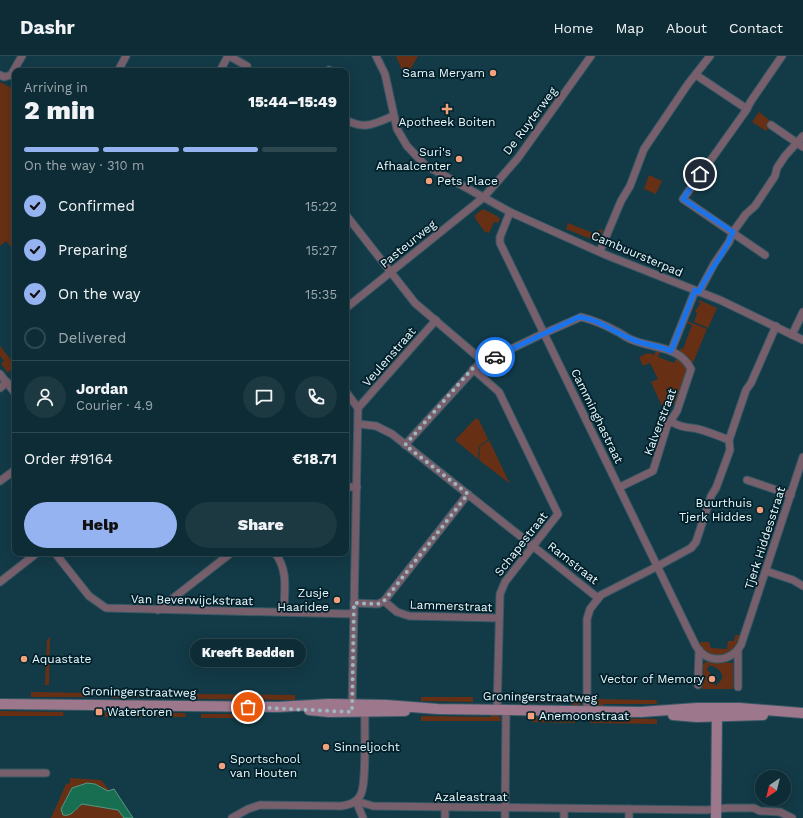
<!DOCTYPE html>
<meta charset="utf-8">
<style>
body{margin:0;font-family:"Work Sans",sans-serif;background:#1c3841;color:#f1f3f6;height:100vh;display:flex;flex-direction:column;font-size:15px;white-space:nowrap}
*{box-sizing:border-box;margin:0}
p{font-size:13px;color:#9ba7ad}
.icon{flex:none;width:22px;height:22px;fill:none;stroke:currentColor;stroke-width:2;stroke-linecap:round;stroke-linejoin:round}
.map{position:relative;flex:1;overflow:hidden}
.sheet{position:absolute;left:12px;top:12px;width:337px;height:488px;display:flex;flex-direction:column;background:#0e2c35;border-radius:8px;box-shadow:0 4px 16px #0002,0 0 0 1px #2e4850}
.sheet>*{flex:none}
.needle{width:26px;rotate:215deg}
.fabs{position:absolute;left:755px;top:714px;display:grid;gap:8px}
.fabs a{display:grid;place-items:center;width:36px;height:36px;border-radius:50%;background:#0e2c35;box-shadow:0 4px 16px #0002,0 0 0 1px #2e4850;font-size:20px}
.pin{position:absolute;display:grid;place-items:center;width:34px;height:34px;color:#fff;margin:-17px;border:2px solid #fff;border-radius:50%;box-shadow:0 1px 4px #0007}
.courier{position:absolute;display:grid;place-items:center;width:40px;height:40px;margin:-20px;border:3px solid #1a73e8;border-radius:50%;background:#fff;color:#222;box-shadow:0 1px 5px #0007}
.bubble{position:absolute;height:28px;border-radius:14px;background:#0e2c35;box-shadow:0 4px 16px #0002,0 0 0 1px #2e4850;font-size:13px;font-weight:800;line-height:28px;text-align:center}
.headline em{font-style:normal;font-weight:800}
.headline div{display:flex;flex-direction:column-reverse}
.headline{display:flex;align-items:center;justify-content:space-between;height:68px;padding:0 12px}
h1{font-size:26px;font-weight:800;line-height:30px}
.bar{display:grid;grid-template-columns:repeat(4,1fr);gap:6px 4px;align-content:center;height:48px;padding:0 12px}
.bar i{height:5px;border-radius:3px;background:#2e4850}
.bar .on{background:#95b2f1}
.bar p{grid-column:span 4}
.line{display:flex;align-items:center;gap:10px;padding:0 12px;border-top:1px solid #2e4850}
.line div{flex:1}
.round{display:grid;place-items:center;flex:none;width:42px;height:42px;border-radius:21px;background:#1c3841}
ol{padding:0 12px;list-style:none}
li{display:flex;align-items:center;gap:12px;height:44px}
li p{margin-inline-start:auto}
li .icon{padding:4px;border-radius:50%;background:#95b2f1;color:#111;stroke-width:4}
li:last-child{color:#9ba7ad}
li i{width:22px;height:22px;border:2px solid #2e4850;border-radius:50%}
.cta{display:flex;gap:8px;margin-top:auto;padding:8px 12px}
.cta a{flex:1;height:46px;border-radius:24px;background:#95b2f1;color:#111;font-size:16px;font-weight:800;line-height:46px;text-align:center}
.cta a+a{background:#1c3841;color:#f1f3f6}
header{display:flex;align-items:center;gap:24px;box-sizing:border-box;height:56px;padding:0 20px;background:#0e2c35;border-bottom:1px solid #2e4850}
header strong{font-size:19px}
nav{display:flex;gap:22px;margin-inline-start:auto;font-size:14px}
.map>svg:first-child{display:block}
</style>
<header>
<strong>Dashr</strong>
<nav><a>Home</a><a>Map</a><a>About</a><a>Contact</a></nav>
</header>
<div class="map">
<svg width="803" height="762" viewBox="0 0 803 762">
<rect width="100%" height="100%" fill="#133a47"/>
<!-- green -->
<g fill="#673014" fill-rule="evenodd">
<polygon points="396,0 418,0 410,14 403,16"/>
<polygon points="0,26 12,32 15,27 15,191 12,192 6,185 0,190"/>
<polygon points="759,56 772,66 766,75 752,66"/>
<polygon points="649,119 662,125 656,138 644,133"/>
<polygon points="483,153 497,160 500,163 498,167 494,166 489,177 484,175 475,162 475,159"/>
<polygon points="568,167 598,179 600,173 603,174 598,186 566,173"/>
<polygon points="699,244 717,252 708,272 694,266 697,257 695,255 701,247 698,246"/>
<polygon points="687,265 707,273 692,309 688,301 678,297 680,292 683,293 692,269 687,267"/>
<polygon points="0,290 15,309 8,317 1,308 4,305 0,300"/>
<polygon points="657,292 661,293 658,301 674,307 676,303 684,306 687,313 677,349 669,346 662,350 651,326 658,323 650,307 643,310 639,301 648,297 654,299"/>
<polygon points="476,362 479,364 488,383 479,391 478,403 455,384"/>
<polygon points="489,384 509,426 509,427 479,404 480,391"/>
<path d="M735,579H741C733,600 715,608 699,588L701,586H709L711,592L727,593L728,585H734Z"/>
<polygon points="50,581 49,629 45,629 47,584"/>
<path d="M708,605L733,607V633H702L703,608ZM709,609L717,612L722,618V623L716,630L714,628L717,624L707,614Z"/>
<polygon points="31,636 90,637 89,641 31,641"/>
<polygon points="111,637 157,638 158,641 111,642"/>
<polygon points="196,638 295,639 295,644 195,643"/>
<polygon points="421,641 473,641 473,646 421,645"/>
<polygon points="512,642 581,643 583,644 579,649 572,650 572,647 512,646"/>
<polygon points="592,643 656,644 657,648 603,648 603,650 595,650 591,646"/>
<polygon points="0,655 63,656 64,660 0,660"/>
<polygon points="105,656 185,657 186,661 105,661"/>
<polygon points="201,658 243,658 244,662 201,662"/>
<polygon points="495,658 500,661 501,665 421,665 421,660 491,661 491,659"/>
<polygon points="533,662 575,662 575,667 532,666"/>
<polygon points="590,662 657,663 657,668 590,667"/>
<path d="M70,722L101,724L110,735C87,738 81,715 65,744L73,757L82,748L118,754L124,762H51L66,728L70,727Z"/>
</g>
<!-- water -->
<path fill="#186e51" stroke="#579785" d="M87,727L95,728L108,735L114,733L133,762H124L118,754L82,748C75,753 72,761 63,759L61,753L72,732Z"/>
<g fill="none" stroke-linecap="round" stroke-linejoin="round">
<defs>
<g id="street">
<polyline points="229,0 247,10"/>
<polyline points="376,0 385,18 397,73 407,90 425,109 510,156 606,199 720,244 803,284"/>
<polyline points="118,15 126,0"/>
<polyline points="220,15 228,0"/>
<polyline points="328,15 329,14"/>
<polyline points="0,19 4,21 11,19 22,0"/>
<polyline points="696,19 747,53"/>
<path d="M346,64C365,74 374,68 393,60"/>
<polyline points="771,69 803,91"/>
<path d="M510,156L500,181V187L696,590C707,608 730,607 741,589L803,401"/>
<polyline points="346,159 415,247 484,306"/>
<polyline points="600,195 621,145 630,130 644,93 688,28 710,0"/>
<polyline points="765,199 683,143 745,56 751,45 782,0"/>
<polyline points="699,236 714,208 729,186 733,176 746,158 755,150 775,120 777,112 785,100 803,80"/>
<polyline points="346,252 484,141 518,102 591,0"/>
<polyline points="792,279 803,256"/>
<polyline points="671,295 695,235"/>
<polyline points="473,313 499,336 558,458 505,526 500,538 497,654"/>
<polyline points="0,318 15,337"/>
<polyline points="0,332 7,326"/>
<polyline points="346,336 358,352"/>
<polyline points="358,352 436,264"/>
<path d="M671,365C680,372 688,371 698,373C709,376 719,380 729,384"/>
<polyline points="359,368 376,370 392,378 598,542"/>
<path d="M405,389L478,309L538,280L581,261C593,264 605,269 616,275C621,277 625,281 630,283C652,293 679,289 691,313L677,355L667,370L653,415L620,431"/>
<polyline points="747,424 791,439"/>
<polyline points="0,425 15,414"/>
<polyline points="346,431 357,431"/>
<polyline points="55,497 89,540 106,552 354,558"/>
<path d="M275,497C289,515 284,535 284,556"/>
<polyline points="766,515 793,524 803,530"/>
<polyline points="0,526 37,497"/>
<polyline points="384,545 397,556 409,560 498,562"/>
<polyline points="354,547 378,548 384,545 468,438"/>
<polyline points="158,554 231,497"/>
<polyline points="698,629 699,594"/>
<polyline points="738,631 738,594"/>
<polyline points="352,652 358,352"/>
<polyline points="587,655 587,563 590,553 601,539 658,510 691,492 696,486 711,440 716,432 730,394 729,384 746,334 751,327 776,270"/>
<polyline points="0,717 46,717"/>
<polyline points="356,745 373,750 706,754 727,752 754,752 760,755 780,756 792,762"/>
<polyline points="356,745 363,762"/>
<polyline points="564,753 564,762"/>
<path d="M232,762L248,753L260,749L341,750C349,749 357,747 361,738C367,725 364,669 365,651"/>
<polyline points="445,762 445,751"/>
<polyline points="505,762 506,654"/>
<polyline points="629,762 629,753"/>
</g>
<g id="secondary">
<polyline points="0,648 278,651 329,648 386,649 438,653 641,656 697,652 740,652 803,657"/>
<polyline points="309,654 329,656 405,655"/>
<polyline points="673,659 697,661 763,659"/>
<polyline points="716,762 717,654"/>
</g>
</defs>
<!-- street casing -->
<use href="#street" stroke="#355864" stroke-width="9"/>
<!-- secondary casing -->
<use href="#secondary" stroke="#355864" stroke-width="12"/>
<!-- street -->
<use href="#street" stroke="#785f6c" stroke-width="7"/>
<!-- secondary -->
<use href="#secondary" stroke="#9d778c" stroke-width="10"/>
</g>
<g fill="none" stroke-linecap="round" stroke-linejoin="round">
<!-- done -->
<polyline stroke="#9fb6be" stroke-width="4" stroke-dasharray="0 7.2" points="248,651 352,656 354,547 378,548 384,545 468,438 405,389 472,313 495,301"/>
<!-- route -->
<path stroke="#1a73e8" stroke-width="5" d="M495,301L579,261C597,263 613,275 629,282C642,289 657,289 671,295L695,234L699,236C708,215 725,198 733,176L683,143L700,118"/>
</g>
<!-- markers -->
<g fill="#f1a17c" stroke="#01202a" stroke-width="1.5">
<circle cx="493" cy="17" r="4"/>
<path d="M445 47h4v4h4v4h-4v4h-4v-4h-4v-4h4z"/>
<circle cx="459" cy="103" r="4"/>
<circle cx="429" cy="125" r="4"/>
<circle cx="760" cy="454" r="4"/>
<circle cx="337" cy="544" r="4"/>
<circle cx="24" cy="603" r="4"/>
<circle cx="712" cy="623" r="4"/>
<rect x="95" y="652" width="8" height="8" rx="2"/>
<rect x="527" y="656" width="8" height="8" rx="2"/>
<circle cx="326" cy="691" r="4"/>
<circle cx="222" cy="710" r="4"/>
</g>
<g text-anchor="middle" stroke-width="3.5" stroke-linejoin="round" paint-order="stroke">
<!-- poi labels -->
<g font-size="12" fill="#eaf8fe" stroke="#01202a" text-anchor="start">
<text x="485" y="21" text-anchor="end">Sama Meryam</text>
<text x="447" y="70" text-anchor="middle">Apotheek Boiten</text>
<text x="451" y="100" text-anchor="end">Suri's<tspan x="451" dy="14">Afhaalcenter</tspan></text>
<text x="437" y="129">Pets Place</text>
<text x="752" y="451" text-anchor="end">Buurthuis<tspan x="752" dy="14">Tjerk Hiddes</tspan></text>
<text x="329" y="541" text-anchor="end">Zusje<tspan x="329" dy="14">Haaridee</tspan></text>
<text x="32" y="607">Aquastate</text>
<text x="704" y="627" text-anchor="end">Vector of Memory</text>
<text x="107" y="660">Watertoren</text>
<text x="539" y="664">Anemoonstraat</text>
<text x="334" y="695">Sinneljocht</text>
<text x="230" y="707">Sportschool<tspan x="230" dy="14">van Houten</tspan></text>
</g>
<!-- street labels -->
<g font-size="12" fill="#eaf8fe" stroke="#01202a">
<text transform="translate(530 65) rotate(-53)" y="4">De Ruyterweg</text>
<text transform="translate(408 188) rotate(-39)" y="4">Pasteurweg</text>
<text transform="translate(637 198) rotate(23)" y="4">Cambuursterpad</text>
<text transform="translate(389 301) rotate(-49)" y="4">Veulenstraat</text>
<text transform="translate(597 360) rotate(64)" y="4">Camminghastraat</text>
<text transform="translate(660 366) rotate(-69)" y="4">Kalverstraat</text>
<text transform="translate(765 482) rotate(-72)" y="4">Tjerk Hiddesstraat</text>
<text transform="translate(521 488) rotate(-52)" y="4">Schapestraat</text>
<text transform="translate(573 507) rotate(38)" y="4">Ramstraat</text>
<text transform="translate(192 544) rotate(1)" y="4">Van Beverwijckstraat</text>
<text transform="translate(451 550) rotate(2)" y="4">Lammerstraat</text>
<text transform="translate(139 636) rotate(1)" y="4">Groningerstraatweg</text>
<text transform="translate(540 641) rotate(1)" y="4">Groningerstraatweg</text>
<text x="471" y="745">Azaleastraat</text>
</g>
</g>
</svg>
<div class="fabs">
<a><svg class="needle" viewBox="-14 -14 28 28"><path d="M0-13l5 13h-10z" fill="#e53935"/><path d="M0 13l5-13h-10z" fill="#9ba7ad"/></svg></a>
</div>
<div class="pin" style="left:248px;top:651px;background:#ea580c"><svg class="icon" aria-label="bag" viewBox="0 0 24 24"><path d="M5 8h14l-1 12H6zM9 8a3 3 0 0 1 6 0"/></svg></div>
<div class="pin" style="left:700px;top:118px;background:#1f2937"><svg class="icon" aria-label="home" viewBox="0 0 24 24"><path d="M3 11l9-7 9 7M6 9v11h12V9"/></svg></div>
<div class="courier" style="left:495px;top:301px"><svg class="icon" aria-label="car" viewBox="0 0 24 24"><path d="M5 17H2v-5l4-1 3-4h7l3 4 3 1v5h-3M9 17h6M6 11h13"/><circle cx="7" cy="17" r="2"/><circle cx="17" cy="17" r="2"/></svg></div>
<div class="bubble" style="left:190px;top:583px;width:116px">Kreeft Bedden</div>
<section class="sheet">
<div class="headline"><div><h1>2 min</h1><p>Arriving in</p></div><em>15:44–15:49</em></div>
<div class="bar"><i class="on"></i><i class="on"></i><i class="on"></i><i></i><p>On the way · 310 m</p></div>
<ol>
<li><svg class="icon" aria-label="check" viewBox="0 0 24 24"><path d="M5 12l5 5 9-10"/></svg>Confirmed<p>15:22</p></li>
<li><svg class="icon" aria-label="check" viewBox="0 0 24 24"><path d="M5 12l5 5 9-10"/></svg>Preparing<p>15:27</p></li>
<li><svg class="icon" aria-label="check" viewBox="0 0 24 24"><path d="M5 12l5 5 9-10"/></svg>On the way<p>15:35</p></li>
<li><i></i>Delivered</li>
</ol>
<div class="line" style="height:72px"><a class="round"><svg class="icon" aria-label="person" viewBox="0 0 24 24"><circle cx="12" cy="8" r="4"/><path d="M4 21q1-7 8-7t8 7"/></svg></a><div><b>Jordan</b><p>Courier · 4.9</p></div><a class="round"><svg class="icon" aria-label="chat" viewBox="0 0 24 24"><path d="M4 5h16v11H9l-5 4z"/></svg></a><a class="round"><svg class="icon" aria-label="phone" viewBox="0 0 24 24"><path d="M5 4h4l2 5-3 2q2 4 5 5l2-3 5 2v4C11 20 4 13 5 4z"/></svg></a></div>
<div class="line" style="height:52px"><div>Order #9164</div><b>€18.71</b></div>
<div class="cta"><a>Help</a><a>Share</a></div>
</section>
</div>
